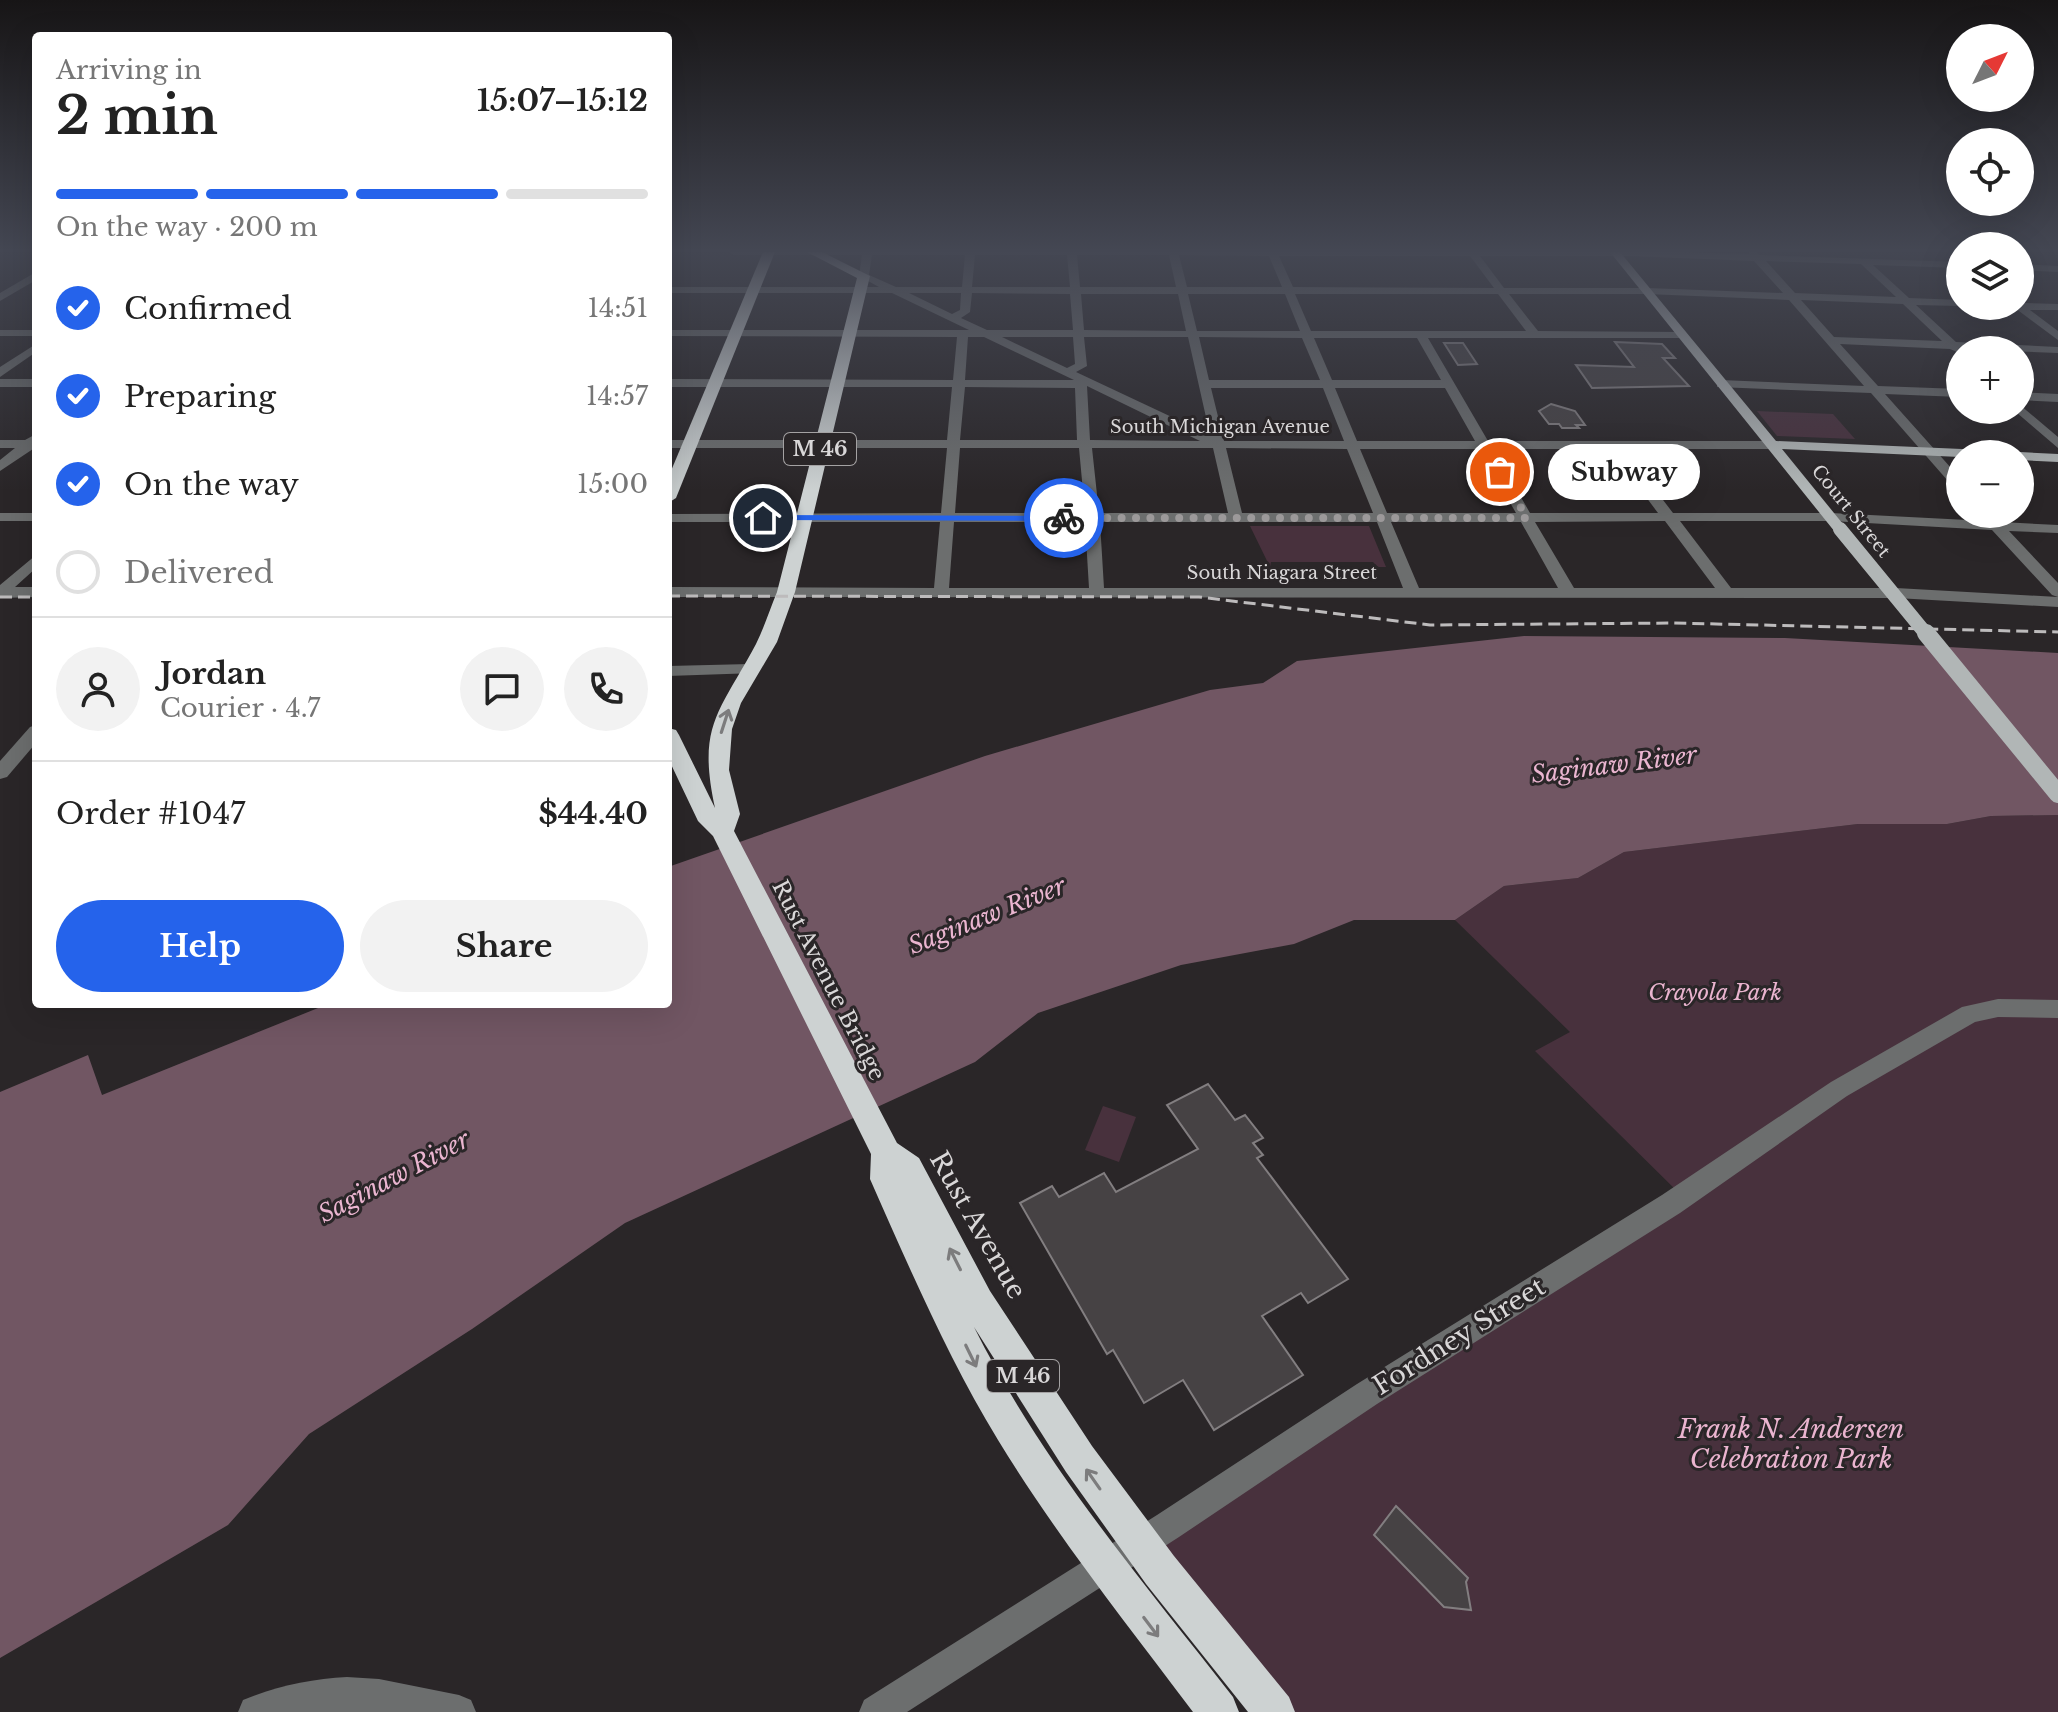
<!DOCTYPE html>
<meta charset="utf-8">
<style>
body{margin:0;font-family:"Libre Baskerville",serif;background:#f2f2f2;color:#222;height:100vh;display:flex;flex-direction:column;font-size:30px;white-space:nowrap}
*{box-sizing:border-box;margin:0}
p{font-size:26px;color:#767676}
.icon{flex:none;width:44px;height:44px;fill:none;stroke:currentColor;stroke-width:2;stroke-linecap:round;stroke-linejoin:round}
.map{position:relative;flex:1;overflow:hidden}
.drawer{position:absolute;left:32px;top:32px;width:640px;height:976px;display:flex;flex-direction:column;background:#fff;border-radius:8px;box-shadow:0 8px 32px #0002}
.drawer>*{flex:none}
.needle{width:52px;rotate:48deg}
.fabs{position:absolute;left:1946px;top:24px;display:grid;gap:16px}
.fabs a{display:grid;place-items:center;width:88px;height:88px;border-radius:50%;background:#fff;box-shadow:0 8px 32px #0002;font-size:40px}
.pin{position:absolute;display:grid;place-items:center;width:68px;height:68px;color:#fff;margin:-34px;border:4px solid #fff;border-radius:50%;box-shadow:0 2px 8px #0007}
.courier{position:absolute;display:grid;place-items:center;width:80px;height:80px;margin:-40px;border:6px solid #2563eb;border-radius:50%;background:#fff;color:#222;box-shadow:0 2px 10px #0007}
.bubble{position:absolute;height:56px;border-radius:28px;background:#fff;box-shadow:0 8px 32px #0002;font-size:26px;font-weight:700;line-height:56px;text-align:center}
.headline em{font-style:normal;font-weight:700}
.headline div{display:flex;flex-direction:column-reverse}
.headline{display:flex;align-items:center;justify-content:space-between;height:136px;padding:0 24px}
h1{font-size:52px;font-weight:700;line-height:60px}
.bar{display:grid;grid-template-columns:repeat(4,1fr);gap:12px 8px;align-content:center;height:96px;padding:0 24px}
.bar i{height:10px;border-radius:6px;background:#e0e0e0}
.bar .on{background:#2563eb}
.bar p{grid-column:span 4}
.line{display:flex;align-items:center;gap:20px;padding:0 24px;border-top:2px solid #e0e0e0}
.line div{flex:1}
.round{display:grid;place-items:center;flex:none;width:84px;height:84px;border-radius:42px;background:#f2f2f2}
ol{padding:0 24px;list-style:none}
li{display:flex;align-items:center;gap:24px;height:88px}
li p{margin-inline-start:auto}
li .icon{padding:8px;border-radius:50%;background:#2563eb;color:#fff;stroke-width:4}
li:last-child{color:#767676}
li i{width:44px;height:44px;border:4px solid #e0e0e0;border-radius:50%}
.action{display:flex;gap:16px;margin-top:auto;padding:16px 24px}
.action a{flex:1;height:92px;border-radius:48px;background:#2563eb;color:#fff;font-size:32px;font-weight:700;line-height:92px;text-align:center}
.action a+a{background:#f2f2f2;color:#222}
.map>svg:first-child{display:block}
</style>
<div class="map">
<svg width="2058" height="1712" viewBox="0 0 2058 1712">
<rect width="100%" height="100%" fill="#2a2628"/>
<!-- green -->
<g fill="#48313d">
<polygon points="1757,411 1833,414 1855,439 1777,436"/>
<polygon points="1250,526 1369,526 1386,567 1378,567 1373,562 1271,562 1270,567"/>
<polygon points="2058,815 2058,1712 1274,1712 1160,1570 1168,1526 1681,1195 1535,1051 1570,1032 1455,920 1504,886 1578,878 1624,852 1858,824 1947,824 1991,816"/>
<polygon points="1103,1106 1136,1117 1119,1162 1085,1150"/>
</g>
<!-- water -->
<polygon fill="#715663" points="1524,636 1785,638 2058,653 2058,815 1991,816 1947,824 1858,824 1624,852 1578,878 1504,886 1455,920 1354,920 1294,944 1181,965 1038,1013 975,1062 625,1223 472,1329 309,1434 228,1525 0,1658 0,1092 88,1055 102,1095 328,1004 668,1004 668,867 985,756 1210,690 1263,683 1297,661"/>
<!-- building -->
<g fill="#464244" stroke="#827e80" stroke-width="2">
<polygon points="1615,342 1662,344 1675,358 1663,358 1689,386 1592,388 1576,365 1634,367"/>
<polygon points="1444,343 1463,343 1477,364 1458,365"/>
<polygon points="1551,404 1575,411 1585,425 1576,425 1579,428 1562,428 1559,424 1549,424 1539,411"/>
<polygon points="1208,1084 1235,1120 1245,1115 1263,1138 1253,1143 1263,1155 1257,1158 1348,1279 1308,1303 1301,1293 1262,1316 1303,1375 1214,1430 1183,1380 1144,1403 1113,1350 1107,1354 1020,1203 1052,1186 1059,1197 1104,1173 1116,1192 1198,1149 1167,1105"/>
<polygon points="1396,1506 1468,1578 1466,1582 1471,1610 1444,1607 1374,1535"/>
</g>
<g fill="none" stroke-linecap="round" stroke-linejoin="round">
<!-- minor -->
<g fill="#6c6e6e" fill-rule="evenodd">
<polygon points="668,252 674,252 668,257"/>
<path d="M729,252H1676L1749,254V252H1757L1760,255L1960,262V268L1873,265L1909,298L1960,300V306L1916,305L1956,342L2058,347V353L1963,349L1957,352L1950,349L1840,344L1878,386L1960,389V397L1885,394L1960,478V490L1955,489L1871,393L1717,387V381L1721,380L1864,386L1789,300L1647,294H1509L1538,331L1682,332L1688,335L1682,338H1428L1488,441H1772L1779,445L1772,449H1624L1673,513H1831L1987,521L1993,518L2001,522L2058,525V533L2009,531L2058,583V597L2052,595L1992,530L1831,521H1680L1731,588H1896L2058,597V607L1896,598L668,597V587L934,588L940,522H668V514L941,513L947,448H668V440H947L952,387H668V379L953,380L957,337L668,336V330H969L892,293H668V287H879L859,276L862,255H734ZM872,255H965L962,287H896L869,275ZM975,255H1067L1070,287H972ZM1077,255H1169L1176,287H1080ZM1179,255L1269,256L1282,287H1187ZM1279,256H1470L1494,288L1293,287ZM1480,256H1630L1754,261L1783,293L1647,288H1504ZM1766,261L1861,264L1896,297L1795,293ZM909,293H961L960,310L952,314ZM972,293L1070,294L1073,330H987L961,318L970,312ZM1081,294H1178L1186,331L1084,330ZM1188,294H1285L1300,331H1197ZM1295,294H1498L1526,331H1311ZM1801,300L1903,304L1942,341L1834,337ZM968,337H984L1074,380H965ZM1002,337H1073L1075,364L1067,368ZM1084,337H1188L1210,435L1076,372L1087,366ZM1199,337L1302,338L1320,380H1209ZM1314,338H1417L1441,380H1332ZM1087,386L1200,441L1090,440ZM965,387L1075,388L1077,440H960ZM1211,388H1323L1344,441H1224ZM1335,388H1445L1475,441H1357ZM960,448H1079L1085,513H955ZM1092,448H1213L1228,513H1099ZM1226,448L1347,449L1373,513H1242ZM1360,449H1479L1516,513H1387ZM1493,449H1610L1658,513H1530ZM1665,521L1715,588H1574L1535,522ZM954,522H1085L1089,588H949ZM1100,522H1377L1403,588H1104ZM1391,522H1521L1558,588H1419Z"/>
<polygon points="2020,264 2058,266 2058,272 2020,270"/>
<polygon points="36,272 36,280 0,301 0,293"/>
<polygon points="2020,303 2058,304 2058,310 2030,310 2058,331 2058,340 2015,308 2014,306 2020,306"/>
<rect x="0" y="330" width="36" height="6"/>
<polygon points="36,344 36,352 0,377 0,367"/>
<rect x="0" y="379" width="36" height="8"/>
<polygon points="2020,392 2058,394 2058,402 2020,400"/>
<polygon points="2020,405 2058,437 2058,448 2016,412 2020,410"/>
<polygon points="36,434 36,447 0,471 0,460 15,448 0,448 0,440 25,440"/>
<rect x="0" y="513" width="36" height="8"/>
<polygon points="36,555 36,568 15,587 36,587 36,597 0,598 0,585"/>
<polygon points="750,664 756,665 758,669 756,673 668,676 668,666"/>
<polygon points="36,725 36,743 7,777 0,779 0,761 30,727"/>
<polygon points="1998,999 2058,1000 2058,1018 1998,1017 1975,1022 1847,1096 1680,1213 1377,1404 1179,1537 907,1712 859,1712 864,1700 1157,1515 1357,1384 1662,1195 1831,1082 1962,1007"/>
<path d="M347,1677L379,1679L459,1695L471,1700L476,1712H238L243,1700C276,1686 312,1679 347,1677Z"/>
</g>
<!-- major -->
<g fill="#b1b6b6" fill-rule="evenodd">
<polygon points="1610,252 1620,252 1776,441 1985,450 1992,454 1960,454 1960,457 1782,449 1847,529 1840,533 1835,532"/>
<polygon points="2020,452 2058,454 2058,462 2020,460 2020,454 2015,454"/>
</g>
<!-- highway -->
<g fill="#cdd2d2" fill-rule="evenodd">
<polygon points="763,252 775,252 676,498 668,503 668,478"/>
<path d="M807,252H822L870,276L795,592L777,642L741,703L732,729L729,770L740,814L734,831L897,1143L919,1158L990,1291L1092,1446L1174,1556L1289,1697L1295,1712H1248L1146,1584L1066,1472L974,1327C1041,1462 1141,1579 1233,1697L1239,1712H1193C1126,1623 1056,1535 998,1440C948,1358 909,1267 870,1179L871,1154L713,836L698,821L668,758V728L676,730L679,735L715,808C697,725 719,713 756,644C764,628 770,609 777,592L857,278Z"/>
</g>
<!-- rail -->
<g stroke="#bdbbbc" stroke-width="3" stroke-dasharray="12 6" stroke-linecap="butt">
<polyline points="668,596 1199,597 1430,625 1674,623 2058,632"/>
<polyline points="0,597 36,597"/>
</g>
<!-- major-bridge-far1 -->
<polyline stroke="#b1b6b6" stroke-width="14" points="1840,529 1927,635"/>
<!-- major-bridge -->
<polyline stroke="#b1b6b6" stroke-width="18" points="1926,633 2058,794"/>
</g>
<!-- one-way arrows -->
<defs><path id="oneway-shaft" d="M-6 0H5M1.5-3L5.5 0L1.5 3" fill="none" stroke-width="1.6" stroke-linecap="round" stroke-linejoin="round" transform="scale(2)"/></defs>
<g stroke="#7c7c7d">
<use href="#oneway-shaft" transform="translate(725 721) rotate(-72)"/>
<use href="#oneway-shaft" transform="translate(955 1259) rotate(-117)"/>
<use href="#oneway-shaft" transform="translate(971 1356) rotate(64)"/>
<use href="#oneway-shaft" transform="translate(1093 1479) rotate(-125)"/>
<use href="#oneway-shaft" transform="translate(1151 1627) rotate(53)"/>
</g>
<!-- sky -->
<linearGradient id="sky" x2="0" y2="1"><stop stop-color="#171516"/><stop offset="0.51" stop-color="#444753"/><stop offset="1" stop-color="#444753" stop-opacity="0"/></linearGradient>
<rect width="2058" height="491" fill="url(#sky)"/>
<!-- route -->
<polygon fill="#2563eb" points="763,515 1064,516 1069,518 1064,521 760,520"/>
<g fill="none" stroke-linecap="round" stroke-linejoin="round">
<!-- done -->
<polyline stroke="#9c999a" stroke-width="8" stroke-dasharray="0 14.4" points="1064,518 1527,518 1500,472"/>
</g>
<g text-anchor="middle" stroke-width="6" stroke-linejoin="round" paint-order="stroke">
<!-- far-street labels -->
<g font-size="18" fill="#d9d7d8" stroke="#2a2628">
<text x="1220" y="433">South Michigan Avenue</text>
<text transform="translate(1851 511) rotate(51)" y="6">Court Street</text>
<text x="1282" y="579">South Niagara Street</text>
</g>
<!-- shield labels -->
<g fill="#2a2628" stroke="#a4a2a3" stroke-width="2">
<rect x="784" y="433" width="72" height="32" rx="6"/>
<rect x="987" y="1360" width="72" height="32" rx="6"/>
</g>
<g font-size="20" font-weight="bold" fill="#d9d7d8">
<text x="820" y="456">M 46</text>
<text x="1023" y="1383">M 46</text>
</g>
<!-- street labels -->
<g font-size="22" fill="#d9d7d8" stroke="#2a2628">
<text transform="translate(829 980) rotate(63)" y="8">Rust Avenue Bridge</text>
</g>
<!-- park labels -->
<g font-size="22" font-style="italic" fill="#eab4cf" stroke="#2a2628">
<text x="1715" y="1000">Crayola Park</text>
</g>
<!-- water labels -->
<g font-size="24" font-style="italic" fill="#eab5d0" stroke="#2a2628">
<text transform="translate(1614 765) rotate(-7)" y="8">Saginaw River</text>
<text transform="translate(987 916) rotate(-22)" y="8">Saginaw River</text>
<text transform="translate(394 1177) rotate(-28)" y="8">Saginaw River</text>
</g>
<!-- near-street labels -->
<g font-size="26" fill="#d9d7d8" stroke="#2a2628">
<text transform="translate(978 1225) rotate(60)" y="9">Rust Avenue</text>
<text transform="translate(1459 1336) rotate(-32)" y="9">Fordney Street</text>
</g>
<!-- near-park labels -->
<g font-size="26" font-style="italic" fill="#eab4cf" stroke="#2a2628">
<text x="1791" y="1438">Frank N. Andersen<tspan x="1791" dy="30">Celebration Park</tspan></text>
</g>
</g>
</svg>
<div class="fabs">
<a><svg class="needle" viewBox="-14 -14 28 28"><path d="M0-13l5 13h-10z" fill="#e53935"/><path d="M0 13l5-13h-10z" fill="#767676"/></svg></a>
<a><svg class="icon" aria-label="locate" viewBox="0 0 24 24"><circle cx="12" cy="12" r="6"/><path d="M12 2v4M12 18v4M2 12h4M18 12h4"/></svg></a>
<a><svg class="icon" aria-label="layers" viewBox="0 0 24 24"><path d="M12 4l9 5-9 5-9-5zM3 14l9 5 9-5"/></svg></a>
<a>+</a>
<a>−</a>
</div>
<div class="pin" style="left:1500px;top:472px;background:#ea580c"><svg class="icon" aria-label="bag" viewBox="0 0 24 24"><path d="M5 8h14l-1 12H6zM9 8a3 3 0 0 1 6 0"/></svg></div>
<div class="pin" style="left:763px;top:518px;background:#1f2937"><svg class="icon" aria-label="home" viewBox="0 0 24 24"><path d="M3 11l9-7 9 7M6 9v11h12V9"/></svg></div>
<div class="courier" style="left:1064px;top:518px"><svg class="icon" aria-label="bike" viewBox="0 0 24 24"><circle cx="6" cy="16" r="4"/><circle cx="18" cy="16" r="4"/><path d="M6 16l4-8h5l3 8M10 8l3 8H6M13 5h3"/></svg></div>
<div class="bubble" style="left:1548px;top:444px;width:152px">Subway</div>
<section class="drawer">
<div class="headline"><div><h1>2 min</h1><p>Arriving in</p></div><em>15:07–15:12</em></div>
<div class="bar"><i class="on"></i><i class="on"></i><i class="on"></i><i></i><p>On the way · 200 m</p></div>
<ol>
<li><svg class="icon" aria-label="check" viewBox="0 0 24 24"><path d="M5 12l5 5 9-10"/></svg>Confirmed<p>14:51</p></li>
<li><svg class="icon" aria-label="check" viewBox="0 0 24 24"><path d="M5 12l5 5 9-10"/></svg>Preparing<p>14:57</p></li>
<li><svg class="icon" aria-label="check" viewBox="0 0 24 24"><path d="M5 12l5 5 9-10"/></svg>On the way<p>15:00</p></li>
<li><i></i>Delivered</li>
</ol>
<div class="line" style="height:144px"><a class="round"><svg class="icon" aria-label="person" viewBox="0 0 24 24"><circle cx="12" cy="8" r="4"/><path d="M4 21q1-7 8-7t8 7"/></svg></a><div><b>Jordan</b><p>Courier · 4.7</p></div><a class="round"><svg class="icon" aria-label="chat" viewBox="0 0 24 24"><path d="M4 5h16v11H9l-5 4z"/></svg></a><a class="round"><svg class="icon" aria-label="phone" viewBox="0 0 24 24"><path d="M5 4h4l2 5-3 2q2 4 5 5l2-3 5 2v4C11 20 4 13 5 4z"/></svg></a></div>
<div class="line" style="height:104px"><div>Order #1047</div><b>$44.40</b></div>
<div class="action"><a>Help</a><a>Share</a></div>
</section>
</div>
